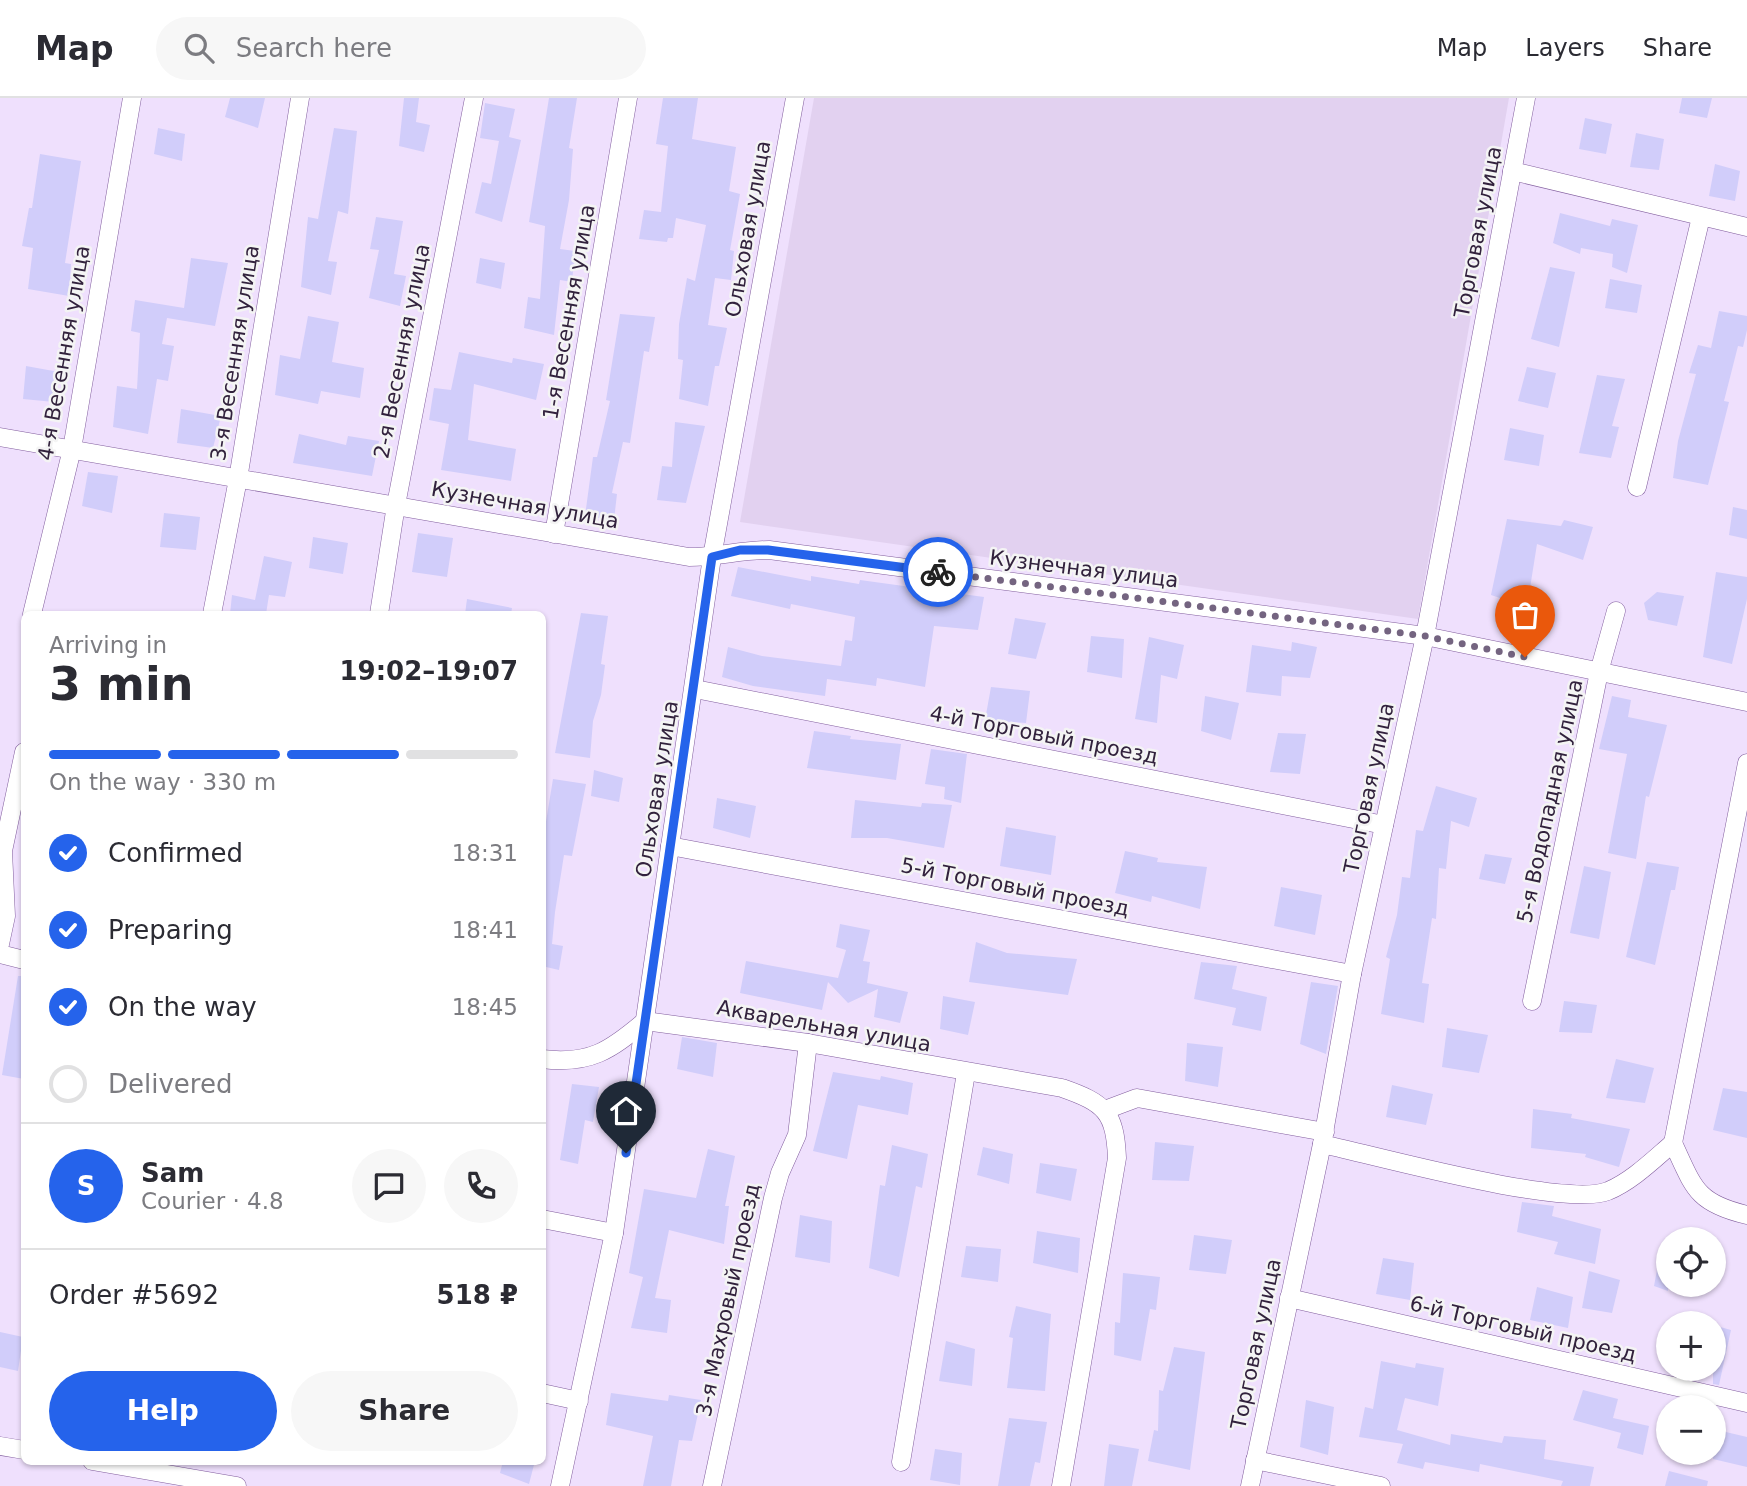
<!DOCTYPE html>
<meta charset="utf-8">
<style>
body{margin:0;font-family:"DejaVu Sans",sans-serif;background:#f7f7f7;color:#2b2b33;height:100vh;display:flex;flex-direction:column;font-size:26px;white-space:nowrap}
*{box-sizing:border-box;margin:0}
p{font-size:23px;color:#7c7c81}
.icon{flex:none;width:38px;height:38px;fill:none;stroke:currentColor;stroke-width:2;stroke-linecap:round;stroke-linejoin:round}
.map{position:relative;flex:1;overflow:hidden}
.details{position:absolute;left:21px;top:513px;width:525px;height:854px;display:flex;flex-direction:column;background:#fff;border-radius:10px;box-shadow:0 2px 5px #0004}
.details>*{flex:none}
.tools{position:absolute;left:1656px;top:1129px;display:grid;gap:14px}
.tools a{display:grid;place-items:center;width:70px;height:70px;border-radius:50%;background:#fff;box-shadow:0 2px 5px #0004;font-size:35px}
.pin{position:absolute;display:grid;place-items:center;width:60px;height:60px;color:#fff;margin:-72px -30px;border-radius:50% 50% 50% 0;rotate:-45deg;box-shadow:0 0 7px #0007}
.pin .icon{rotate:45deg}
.courier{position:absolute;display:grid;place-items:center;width:70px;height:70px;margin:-35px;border:5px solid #2563eb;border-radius:50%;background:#fff;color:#222;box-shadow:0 2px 9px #0007}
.overview em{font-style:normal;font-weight:800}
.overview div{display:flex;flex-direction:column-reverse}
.overview{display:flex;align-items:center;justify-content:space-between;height:119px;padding:0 28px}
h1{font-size:46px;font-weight:800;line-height:52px}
.bar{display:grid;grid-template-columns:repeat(4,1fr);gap:10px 7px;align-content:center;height:84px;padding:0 28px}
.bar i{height:9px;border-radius:5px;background:#e1e1e2}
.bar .on{background:#2563eb}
.bar p{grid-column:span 4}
.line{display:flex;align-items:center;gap:18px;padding:0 28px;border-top:2px solid #e1e1e2}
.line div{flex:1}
.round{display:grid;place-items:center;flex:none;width:74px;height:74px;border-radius:37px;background:#f7f7f7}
ol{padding:0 28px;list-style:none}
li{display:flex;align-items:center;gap:21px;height:77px}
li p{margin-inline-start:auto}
li .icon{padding:7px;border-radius:50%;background:#2563eb;color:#fff;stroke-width:4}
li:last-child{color:#7c7c81}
li i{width:38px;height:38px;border:4px solid #e1e1e2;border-radius:50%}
.button{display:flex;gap:14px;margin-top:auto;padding:14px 28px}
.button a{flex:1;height:80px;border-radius:42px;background:#2563eb;color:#fff;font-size:28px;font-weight:800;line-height:80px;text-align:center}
.button a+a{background:#f7f7f7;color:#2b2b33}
header{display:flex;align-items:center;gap:42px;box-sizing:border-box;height:98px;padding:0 35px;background:#fff;border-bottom:2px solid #e1e1e2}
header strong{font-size:33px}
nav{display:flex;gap:38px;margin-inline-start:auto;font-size:24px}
.search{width:490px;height:63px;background:#f7f7f7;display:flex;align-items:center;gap:18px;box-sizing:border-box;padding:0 24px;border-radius:38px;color:#7c7c81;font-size:26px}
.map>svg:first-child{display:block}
</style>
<header>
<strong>Map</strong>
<div class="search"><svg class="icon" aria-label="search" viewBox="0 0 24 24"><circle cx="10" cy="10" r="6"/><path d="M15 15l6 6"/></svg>Search here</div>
<nav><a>Map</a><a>Layers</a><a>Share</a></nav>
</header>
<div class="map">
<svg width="1747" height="1388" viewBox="0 0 1747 1388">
<rect width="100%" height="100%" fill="#efe0fd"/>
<!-- built -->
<polygon fill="#e2d1f0" points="814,0 1509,0 1418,521 740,424"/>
<!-- building -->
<g fill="#d1cdfa">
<polygon points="230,0 265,0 258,30 225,19"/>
<polygon points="404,0 419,0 416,24 430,27 424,54 399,48"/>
<polygon points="549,0 577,0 569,50 573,51 569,102 560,151 575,153 572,184 560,182 554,237 524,230 528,199 540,201 545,128 529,124"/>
<polygon points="663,0 698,0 692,41 736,49 729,93 740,96 730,152 734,153 731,182 715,180 708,227 727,230 719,268 715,268 708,308 679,301 683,262 678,261 679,226 687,180 695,183 706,127 676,120 673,140 668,140 667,144 639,141 644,112 661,114 668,48 656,46"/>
<polygon points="1682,0 1712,0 1707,20 1679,15"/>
<polygon points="485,5 515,11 509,39 521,42 502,124 475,115 482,84 491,86 499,43 480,40"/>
<polygon points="1585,20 1612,26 1606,56 1579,51"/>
<polygon points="158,30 185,36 182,63 154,56"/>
<polygon points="334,30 357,33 348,116 338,113 328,163 337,164 331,197 301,189 308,119 318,121"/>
<polygon points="1636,35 1664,41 1659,72 1630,69"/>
<polygon points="40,56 81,63 65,165 71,166 69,198 28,191 33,150 22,148 29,110 32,110"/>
<polygon points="1715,66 1740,73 1735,103 1709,98"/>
<polygon points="1560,115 1610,128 1612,121 1638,127 1627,175 1612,169 1613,156 1581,150 1580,156 1553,145"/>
<polygon points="376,119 403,123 394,176 406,178 400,208 369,200 379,152 370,151"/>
<polygon points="191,160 228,165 215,228 167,220 162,246 174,248 168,283 157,281 148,336 113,329 117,288 137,291 140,235 131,233 135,202 184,210"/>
<polygon points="480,160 505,165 501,191 476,185"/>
<polygon points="1550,169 1575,174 1559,249 1531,241"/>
<polygon points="1610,181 1642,187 1637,215 1605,210"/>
<polygon points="1719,213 1747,218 1747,232 1743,249 1738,248 1724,303 1729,304 1708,387 1673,380 1678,343 1696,276 1689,275 1698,247 1711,250"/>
<polygon points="620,216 655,219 649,254 644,253 630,345 623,344 612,395 617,396 614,422 585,418 593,359 597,359 610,303 606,302"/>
<polygon points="308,218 339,224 332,264 364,270 360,300 321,293 318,306 275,297 280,257 300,261"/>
<polygon points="459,254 512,265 513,260 544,266 536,302 474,286 468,342 516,351 511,383 441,372 449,326 429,322 434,290 451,292"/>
<polygon points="26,268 59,274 54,304 23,301"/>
<polygon points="1527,269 1556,275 1548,310 1518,303"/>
<polygon points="1597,277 1625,281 1612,328 1619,329 1611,360 1579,355"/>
<polygon points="181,311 221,318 213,350 177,345"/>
<polygon points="675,324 705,328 686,405 657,402 662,368 672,369"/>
<polygon points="1510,330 1544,337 1539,368 1504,362"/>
<polygon points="299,336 346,347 348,338 379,343 372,378 293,365"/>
<polygon points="88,374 118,378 112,415 82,408"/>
<polygon points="1733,409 1747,412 1747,441 1729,437"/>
<polygon points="164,415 200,419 196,452 160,449"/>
<polygon points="1507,421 1561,428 1564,422 1593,429 1583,462 1537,446 1527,509 1491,497"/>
<polygon points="418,435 453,440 447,479 412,474"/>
<polygon points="313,439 348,445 343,476 309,470"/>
<polygon points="264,458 292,464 285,499 269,497 266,516 230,516 232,497 255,502"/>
<polygon points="738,469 811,483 811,478 859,486 860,482 984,499 978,532 934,528 925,589 877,580 876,588 827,581 825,598 753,588 722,579 728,549 762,558 841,568 845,542 852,543 855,519 791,506 790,511 731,498"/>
<polygon points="1716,474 1747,479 1747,501 1732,566 1703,559"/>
<polygon points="1657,494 1684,498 1677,528 1648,522 1644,505"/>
<polygon points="467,501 512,510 511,516 465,516"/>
<polygon points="581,515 608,518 601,566 605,567 601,597 593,623 590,660 555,655"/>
<polygon points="1015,520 1046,525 1036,561 1008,556"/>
<polygon points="1091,538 1124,541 1122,580 1087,574"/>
<polygon points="1149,539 1184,547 1177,581 1161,577 1157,625 1135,621"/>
<polygon points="1292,544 1317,549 1310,580 1282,578 1281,598 1246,594 1252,547 1291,553"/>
<polygon points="991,589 1030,593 1026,625 985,622"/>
<polygon points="1205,598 1239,605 1231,642 1201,633"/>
<polygon points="1612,598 1631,602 1628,619 1667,627 1649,699 1646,698 1636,761 1608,755 1627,656 1599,651"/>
<polygon points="814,633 851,638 850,641 901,646 896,682 807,670"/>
<polygon points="1278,635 1306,636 1300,676 1270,674"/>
<polygon points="931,651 967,656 961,705 944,701 945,689 925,686"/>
<polygon points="594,672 623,680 619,704 591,698"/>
<polygon points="553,681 586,686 572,758 564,757 555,814 552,846 563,848 559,872 542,868 542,748"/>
<polygon points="1436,688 1477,700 1469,729 1451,723 1446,771 1439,770 1436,821 1432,820 1422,885 1429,886 1424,925 1381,916 1390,861 1386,859 1397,817 1402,779 1410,780 1416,732 1423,733"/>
<polygon points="717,700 756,708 750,740 713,730"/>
<polygon points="855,702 921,709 922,705 952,707 944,750 887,740 851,740"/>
<polygon points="1006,729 1056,738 1051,777 1000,768"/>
<polygon points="1125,753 1158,760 1157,764 1207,769 1200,811 1152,798 1151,804 1115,795"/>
<polygon points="1485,756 1512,760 1505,786 1479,781"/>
<polygon points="1647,764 1679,769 1675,792 1671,792 1655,867 1626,859"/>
<polygon points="1584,768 1611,774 1599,841 1570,835"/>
<polygon points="1281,789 1322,797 1315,837 1274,828"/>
<polygon points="840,826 870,832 863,863 870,864 867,885 908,894 900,925 874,919 878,891 848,905 828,884 822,912 740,895 746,863 838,880 846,852 836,849"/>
<polygon points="976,844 1007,855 1077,861 1068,897 969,884"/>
<polygon points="1201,864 1237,868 1232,891 1267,899 1261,933 1232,927 1236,910 1194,901"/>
<polygon points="18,878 24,878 24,981 2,977"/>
<polygon points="1311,884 1338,888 1326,956 1300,946"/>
<polygon points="943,898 975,904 968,937 940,931"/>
<polygon points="1564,903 1597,907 1592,935 1559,934"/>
<polygon points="1447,930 1488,937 1479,975 1442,969"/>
<polygon points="682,939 717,945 713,979 677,971"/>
<polygon points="1187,945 1223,949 1218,989 1185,983"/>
<polygon points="1616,961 1654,970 1645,1005 1606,1000"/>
<polygon points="833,974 880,982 881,978 913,985 908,1017 858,1007 847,1061 813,1053"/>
<polygon points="572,986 599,989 593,1024 585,1022 578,1066 560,1062"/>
<polygon points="1392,987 1433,996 1426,1027 1386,1019"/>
<polygon points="1723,990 1747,994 1747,1040 1713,1032"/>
<polygon points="1533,1011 1572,1016 1571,1020 1630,1031 1619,1069 1585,1059 1586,1056 1531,1050"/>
<polygon points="1155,1044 1194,1048 1189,1083 1152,1082"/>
<polygon points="892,1047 928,1056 922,1090 916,1088 899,1179 869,1170 880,1087 885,1088"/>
<polygon points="983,1049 1013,1056 1009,1086 977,1077"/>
<polygon points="708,1051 735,1058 725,1108 729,1108 724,1146 669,1132 655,1200 671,1202 667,1235 631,1230 643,1179 629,1175 644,1091 696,1100"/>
<polygon points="1040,1065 1077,1071 1071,1103 1036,1095"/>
<polygon points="1522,1104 1554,1108 1552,1118 1601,1131 1595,1166 1554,1156 1558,1144 1517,1134"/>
<polygon points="800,1117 832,1123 830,1165 795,1159"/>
<polygon points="1037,1133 1080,1140 1078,1175 1033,1165"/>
<polygon points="1194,1137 1232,1142 1226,1176 1189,1172"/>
<polygon points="966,1148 1001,1151 998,1184 961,1179"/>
<polygon points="1661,1151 1668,1151 1668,1193 1654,1188"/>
<polygon points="1383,1160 1414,1165 1410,1202 1376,1196"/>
<polygon points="1589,1173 1620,1182 1612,1215 1582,1210"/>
<polygon points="1123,1175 1160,1179 1156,1212 1150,1211 1141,1263 1114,1257 1115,1224 1120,1225"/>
<polygon points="1537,1189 1573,1199 1568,1230 1530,1222"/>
<polygon points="1016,1208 1051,1216 1045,1293 1007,1290 1013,1240 1009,1239"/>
<polygon points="1713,1227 1731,1232 1719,1287 1713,1286"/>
<polygon points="0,1234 23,1239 18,1273 0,1269"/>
<polygon points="946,1243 975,1251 972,1288 939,1283"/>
<polygon points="1174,1249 1205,1254 1190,1372 1148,1363 1154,1332 1158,1333 1159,1292 1163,1293"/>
<polygon points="1381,1263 1415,1270 1416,1265 1444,1270 1438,1308 1405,1300 1397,1332 1450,1347 1451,1336 1502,1345 1504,1338 1546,1342 1544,1361 1594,1369 1590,1388 1561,1388 1563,1383 1480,1366 1479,1374 1425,1364 1423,1371 1397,1365 1403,1346 1359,1339 1365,1309 1373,1311"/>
<polygon points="1583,1292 1618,1301 1613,1320 1649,1328 1643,1357 1617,1350 1621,1335 1573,1322"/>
<polygon points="611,1295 668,1303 669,1297 701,1302 692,1343 679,1342 671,1388 643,1388 653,1338 606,1327"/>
<polygon points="1306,1302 1334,1309 1328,1357 1300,1349"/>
<polygon points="1009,1320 1047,1324 1040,1365 1035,1364 1030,1388 998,1388"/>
<polygon points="1713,1331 1747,1339 1747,1369 1713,1361"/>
<polygon points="1109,1346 1139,1351 1132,1388 1104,1388"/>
<polygon points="935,1351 962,1355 960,1387 930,1382"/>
<polygon points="503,1363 535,1363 529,1386 500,1375"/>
<polygon points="1669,1373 1708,1383 1707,1388 1665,1388"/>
</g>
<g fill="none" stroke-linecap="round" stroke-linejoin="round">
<defs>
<g id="minor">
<polyline points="1512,73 1747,129"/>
<path d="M0,339L689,459C716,459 741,452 769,452L1425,538L1747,604"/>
<polyline points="1637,389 1701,119"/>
<polyline points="554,436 628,0"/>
<polyline points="32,516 72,351 132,0"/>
<polyline points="212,516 238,381 300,0"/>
<polyline points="379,516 396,407 474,0"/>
<polyline points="695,591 1384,727"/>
<polyline points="670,748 1352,876"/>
<polyline points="0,846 6,818 3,753 24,654"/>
<polyline points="0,856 24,862"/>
<polyline points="1532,903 1599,574 1616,513"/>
<path d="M542,961C590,967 611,952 645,923L808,945L1062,990C1105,1005 1115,1014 1117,1060L1061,1388"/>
<polyline points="1105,1012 1137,1000 1325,1034"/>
<polyline points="1673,1045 1747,665"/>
<path d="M1673,1045C1694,1090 1696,1105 1747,1117"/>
<path d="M1322,1046C1377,1058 1564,1110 1608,1093C1632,1083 1653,1062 1673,1045"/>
<polyline points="542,1121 614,1135"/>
<polyline points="1289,1200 1747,1305"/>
<polyline points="542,1295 579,1303"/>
<polyline points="0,1348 24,1352"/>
<polyline points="1255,1362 1381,1388"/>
<polyline points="92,1363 237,1388"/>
<polyline points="901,1364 966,975"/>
<polyline points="560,1388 614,1135 712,459 795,0"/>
<polyline points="712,1388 773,1100 780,1075 797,1037 808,945"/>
<polyline points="1250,1388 1322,1046 1352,876 1425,538 1526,0"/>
</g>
</defs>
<!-- minor casing -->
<use href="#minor" stroke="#825e9e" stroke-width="19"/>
<!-- minor -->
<use href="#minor" stroke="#fff" stroke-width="18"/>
</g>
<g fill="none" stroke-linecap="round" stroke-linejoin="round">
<!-- done -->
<polyline stroke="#746480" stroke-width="7" stroke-dasharray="0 12.6" points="938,474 1425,538 1525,559"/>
<!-- route -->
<polyline stroke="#2563eb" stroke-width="9" points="626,1055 712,459 740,452 768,452 938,474"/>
</g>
<g text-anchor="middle" stroke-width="5" stroke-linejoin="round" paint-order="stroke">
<!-- street labels -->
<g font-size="21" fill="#32223d" stroke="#f4f4f4">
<text transform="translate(748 131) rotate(-80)" y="7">Ольховая улица</text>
<text transform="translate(1478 134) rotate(-79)" y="7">Торговая улица</text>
<text transform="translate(569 214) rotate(-80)" y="7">1-я Весенняя улица</text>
<text transform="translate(402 253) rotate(-79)" y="7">2-я Весенняя улица</text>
<text transform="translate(64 255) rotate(-80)" y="7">4-я Весенняя улица</text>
<text transform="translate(235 255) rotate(-81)" y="7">3-я Весенняя улица</text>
<text transform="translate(525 407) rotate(10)" y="7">Кузнечная улица</text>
<text transform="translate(1084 471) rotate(7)" y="7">Кузнечная улица</text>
<text transform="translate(1044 637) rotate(11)" y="7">4-й Торговый проезд</text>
<text transform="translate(1369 690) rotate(-78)" y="7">Торговая улица</text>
<text transform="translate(657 691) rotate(-81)" y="7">Ольховая улица</text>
<text transform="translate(1550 703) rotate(-78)" y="7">5-я Водопадная улица</text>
<text transform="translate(1015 789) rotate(11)" y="7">5-й Торговый проезд</text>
<text transform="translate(824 928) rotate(10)" y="7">Акварельная улица</text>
<text transform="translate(728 1202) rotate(-78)" y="7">3-я Махровый проезд</text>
<text transform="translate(1523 1231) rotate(13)" y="7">6-й Торговый проезд</text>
<text transform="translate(1256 1246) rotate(-78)" y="7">Торговая улица</text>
</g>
</g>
</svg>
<div class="tools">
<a><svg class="icon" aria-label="locate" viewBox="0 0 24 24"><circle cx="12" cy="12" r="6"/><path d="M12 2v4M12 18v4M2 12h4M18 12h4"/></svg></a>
<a>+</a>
<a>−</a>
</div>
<div class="pin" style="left:1525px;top:559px;background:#ea580c"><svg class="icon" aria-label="bag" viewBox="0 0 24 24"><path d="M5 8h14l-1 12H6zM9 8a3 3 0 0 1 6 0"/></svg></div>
<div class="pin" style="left:626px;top:1055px;background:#1f2937"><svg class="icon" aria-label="home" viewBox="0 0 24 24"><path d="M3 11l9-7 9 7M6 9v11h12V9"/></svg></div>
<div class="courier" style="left:938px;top:474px"><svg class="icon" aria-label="bike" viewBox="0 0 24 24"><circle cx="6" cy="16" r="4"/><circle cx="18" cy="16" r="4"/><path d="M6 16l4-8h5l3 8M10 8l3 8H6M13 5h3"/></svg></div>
<section class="details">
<div class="overview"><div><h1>3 min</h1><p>Arriving in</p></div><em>19:02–19:07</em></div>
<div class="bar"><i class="on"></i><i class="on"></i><i class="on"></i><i></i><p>On the way · 330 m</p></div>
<ol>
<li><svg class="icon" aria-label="check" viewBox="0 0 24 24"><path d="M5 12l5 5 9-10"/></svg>Confirmed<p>18:31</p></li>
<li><svg class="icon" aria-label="check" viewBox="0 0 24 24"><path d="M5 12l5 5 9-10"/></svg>Preparing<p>18:41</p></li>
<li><svg class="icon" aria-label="check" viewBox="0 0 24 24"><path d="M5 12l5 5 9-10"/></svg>On the way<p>18:45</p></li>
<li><i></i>Delivered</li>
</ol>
<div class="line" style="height:126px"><b class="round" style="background:#2563eb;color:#fff">S</b><div><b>Sam</b><p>Courier · 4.8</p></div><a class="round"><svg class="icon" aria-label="chat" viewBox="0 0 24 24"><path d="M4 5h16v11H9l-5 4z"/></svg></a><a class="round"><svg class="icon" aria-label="phone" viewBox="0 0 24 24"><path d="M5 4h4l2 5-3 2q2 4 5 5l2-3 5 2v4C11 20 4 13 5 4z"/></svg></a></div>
<div class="line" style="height:91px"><div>Order #5692</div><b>518 ₽</b></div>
<div class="button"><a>Help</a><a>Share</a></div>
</section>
</div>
